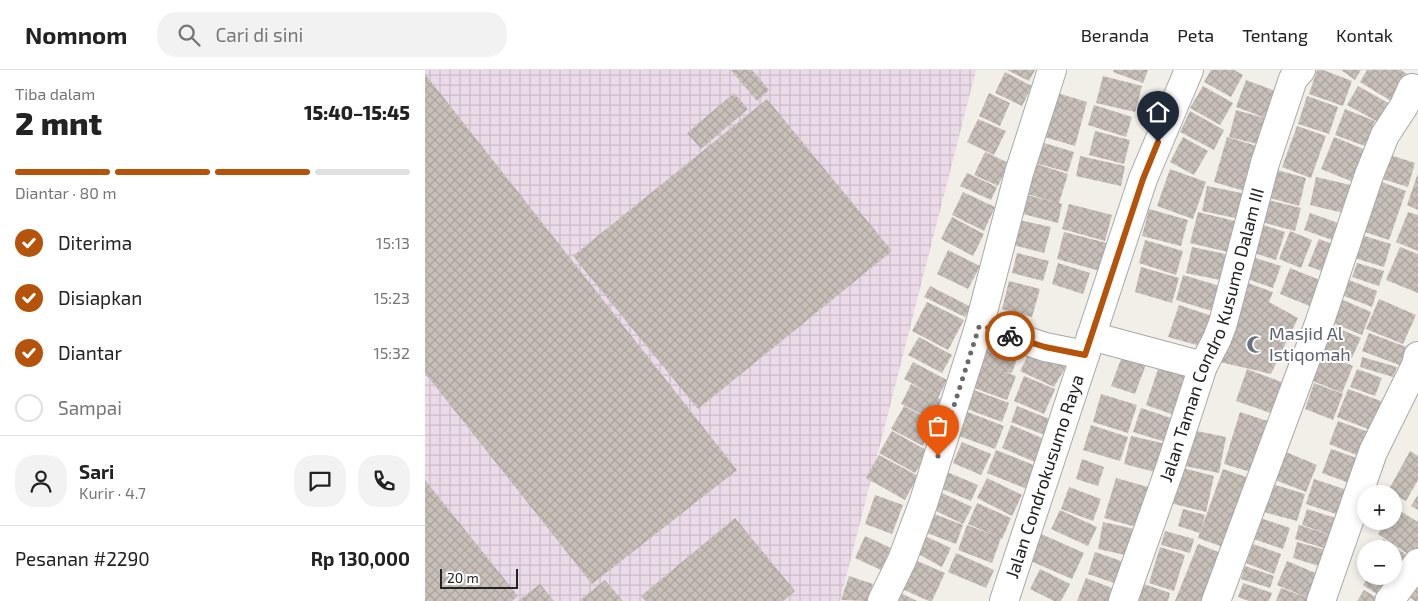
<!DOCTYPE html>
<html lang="id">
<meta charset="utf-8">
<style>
body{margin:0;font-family:"Exo 2",sans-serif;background:#f2f2f2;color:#222;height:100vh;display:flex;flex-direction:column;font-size:19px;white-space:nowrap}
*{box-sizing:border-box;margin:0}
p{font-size:16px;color:#767676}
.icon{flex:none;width:28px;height:28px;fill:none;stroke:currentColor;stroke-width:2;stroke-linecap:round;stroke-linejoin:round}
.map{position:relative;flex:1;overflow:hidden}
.panel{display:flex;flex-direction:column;background:#fff;width:425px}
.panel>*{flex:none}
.fabs{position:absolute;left:932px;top:415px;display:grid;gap:10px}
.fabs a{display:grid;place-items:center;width:45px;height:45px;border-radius:50%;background:#fff;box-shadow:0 2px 8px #0003;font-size:25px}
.scale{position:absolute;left:15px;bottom:12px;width:78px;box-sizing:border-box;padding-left:5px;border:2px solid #222;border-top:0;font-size:14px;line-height:18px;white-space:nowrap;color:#222;-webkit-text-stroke:4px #fff;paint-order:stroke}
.pin{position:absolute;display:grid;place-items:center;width:42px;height:42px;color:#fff;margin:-51px -21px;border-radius:50% 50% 50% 0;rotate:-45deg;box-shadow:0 0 5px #0007}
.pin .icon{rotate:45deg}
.courier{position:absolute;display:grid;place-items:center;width:50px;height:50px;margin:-25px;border:4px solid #b45309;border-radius:50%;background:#fff;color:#222;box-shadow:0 1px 6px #0007}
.head em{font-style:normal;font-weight:800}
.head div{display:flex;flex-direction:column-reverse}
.head{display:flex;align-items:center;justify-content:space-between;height:85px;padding:0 15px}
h1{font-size:32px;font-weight:800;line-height:38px}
.bar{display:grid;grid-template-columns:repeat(4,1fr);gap:8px 5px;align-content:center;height:60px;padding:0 15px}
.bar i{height:6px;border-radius:4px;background:#e0e0e0}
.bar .on{background:#b45309}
.bar p{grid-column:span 4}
.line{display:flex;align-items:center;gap:12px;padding:0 15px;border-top:1px solid #e0e0e0}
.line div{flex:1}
.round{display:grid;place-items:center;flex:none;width:52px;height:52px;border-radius:20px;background:#f2f2f2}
ol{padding:0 15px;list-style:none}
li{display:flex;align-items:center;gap:15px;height:55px}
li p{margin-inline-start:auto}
li .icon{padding:5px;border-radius:50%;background:#b45309;color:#fff;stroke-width:4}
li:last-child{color:#767676}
li i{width:28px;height:28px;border:2px solid #e0e0e0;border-radius:50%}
header{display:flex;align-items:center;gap:30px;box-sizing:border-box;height:70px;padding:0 25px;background:#fff;border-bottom:1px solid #e0e0e0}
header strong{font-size:24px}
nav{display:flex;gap:28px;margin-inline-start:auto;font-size:18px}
.search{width:350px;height:45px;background:#f2f2f2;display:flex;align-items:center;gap:12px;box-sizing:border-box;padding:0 18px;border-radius:20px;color:#767676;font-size:19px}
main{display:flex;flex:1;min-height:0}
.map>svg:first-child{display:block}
</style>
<header>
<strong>Nomnom</strong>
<div class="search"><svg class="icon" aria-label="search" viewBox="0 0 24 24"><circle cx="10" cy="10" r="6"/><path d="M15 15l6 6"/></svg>Cari di sini</div>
<nav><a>Beranda</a><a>Peta</a><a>Tentang</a><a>Kontak</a></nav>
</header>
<main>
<section class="panel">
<div class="head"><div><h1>2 mnt</h1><p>Tiba dalam</p></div><em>15:40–15:45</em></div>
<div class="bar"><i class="on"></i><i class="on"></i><i class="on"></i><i></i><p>Diantar · 80 m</p></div>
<ol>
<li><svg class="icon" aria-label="check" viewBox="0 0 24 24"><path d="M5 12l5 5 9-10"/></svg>Diterima<p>15:13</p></li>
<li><svg class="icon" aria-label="check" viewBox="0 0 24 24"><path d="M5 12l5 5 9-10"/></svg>Disiapkan<p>15:23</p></li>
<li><svg class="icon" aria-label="check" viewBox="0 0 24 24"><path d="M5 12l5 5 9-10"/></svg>Diantar<p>15:32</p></li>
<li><i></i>Sampai</li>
</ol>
<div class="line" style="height:90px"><a class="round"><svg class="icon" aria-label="person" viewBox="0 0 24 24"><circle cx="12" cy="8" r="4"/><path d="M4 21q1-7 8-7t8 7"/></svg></a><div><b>Sari</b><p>Kurir · 4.7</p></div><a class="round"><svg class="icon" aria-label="chat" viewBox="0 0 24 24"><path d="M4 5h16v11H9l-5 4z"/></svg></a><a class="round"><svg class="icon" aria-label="phone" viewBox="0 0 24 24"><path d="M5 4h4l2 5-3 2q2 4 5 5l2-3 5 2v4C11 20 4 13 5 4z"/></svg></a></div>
<div class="line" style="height:65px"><div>Pesanan #2290</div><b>Rp 130,000</b></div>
</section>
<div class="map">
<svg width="993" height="531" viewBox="0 0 993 531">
<defs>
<pattern id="industrial-grid" width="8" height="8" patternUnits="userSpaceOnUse" patternTransform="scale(1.25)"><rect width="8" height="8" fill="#ebdbe8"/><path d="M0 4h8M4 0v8" fill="none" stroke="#c9bcc7"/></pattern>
<pattern id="building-cross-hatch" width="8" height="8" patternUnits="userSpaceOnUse" patternTransform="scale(1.25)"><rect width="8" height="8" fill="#c7bfb8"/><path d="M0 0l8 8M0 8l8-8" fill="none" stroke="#aba49e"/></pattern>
</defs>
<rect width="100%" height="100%" fill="#f2efe9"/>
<!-- industrial -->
<polygon fill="url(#industrial-grid)" points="0,0 551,0 415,531 0,531"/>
<!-- building -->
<g fill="url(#building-cross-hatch)">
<polygon points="306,0 327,0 344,20 332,31"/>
<polygon points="582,0 610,0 604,11"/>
<polygon points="689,0 723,0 718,13 688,2"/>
<polygon points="786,0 809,0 818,5 806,27 779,12"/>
<polygon points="892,0 898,0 927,11 918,36 884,24"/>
<polygon points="916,0 936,0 930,10"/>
<polygon points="942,0 976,0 982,4 966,31 935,12"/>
<polygon points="580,2 607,16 597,36 570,23"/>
<polygon points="0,4 312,400 167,514 0,303"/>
<polygon points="678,6 717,16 710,42 671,33"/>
<polygon points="821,10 856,23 846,50 811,37"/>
<polygon points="778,16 808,33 795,55 765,38"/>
<polygon points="933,16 965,34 955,53 922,35"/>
<polygon points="629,22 662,32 650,76 616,66"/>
<polygon points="309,23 323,39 276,79 262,63"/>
<polygon points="564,23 585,33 575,56 554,46"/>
<polygon points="882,26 913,37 904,64 873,54"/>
<polygon points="342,29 467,181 273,339 148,186"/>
<polygon points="669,35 707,47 701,67 663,55"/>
<polygon points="920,39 950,51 940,76 910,65"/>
<polygon points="811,40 843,49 836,75 804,67"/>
<polygon points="765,41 799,60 789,80 755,62"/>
<polygon points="553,49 581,61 569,85 542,72"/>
<polygon points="872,56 901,66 886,108 857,97"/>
<polygon points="670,61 705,70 699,94 664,85"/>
<polygon points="758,67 783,81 769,105 745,92"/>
<polygon points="802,67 839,78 826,123 789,112"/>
<polygon points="909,67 941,80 928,112 896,99"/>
<polygon points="616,72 649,82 643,102 610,93"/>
<polygon points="560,82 584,93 573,116 549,105"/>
<polygon points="959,83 990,93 983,117 951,107"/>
<polygon points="655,86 700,96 696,116 651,106"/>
<polygon points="608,93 643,104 634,133 637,134 633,153 594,143 598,124 629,132 599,123"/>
<polygon points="745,99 781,112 768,149 732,136"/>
<polygon points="852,100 881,108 874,136 845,128"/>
<polygon points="542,103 572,117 566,130 535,116"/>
<polygon points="993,103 993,140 982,135"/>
<polygon points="891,107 930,116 923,144 885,135"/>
<polygon points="954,111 981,121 964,170 937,161"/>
<polygon points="782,116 821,124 815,149 777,141"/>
<polygon points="538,122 570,137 559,161 527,145"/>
<polygon points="843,130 876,138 870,161 837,152"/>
<polygon points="644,134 687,145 680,171 637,159"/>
<polygon points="724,139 763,150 756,176 717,166"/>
<polygon points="773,142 814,152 807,183 765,173"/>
<polygon points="983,142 993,145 993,181 971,172"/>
<polygon points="885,143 916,154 910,171 879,160"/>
<polygon points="527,147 559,164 548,186 516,169"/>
<polygon points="594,150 626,157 619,183 588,175"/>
<polygon points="835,154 860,162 851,190 826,182"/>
<polygon points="865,161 887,170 876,198 854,189"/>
<polygon points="639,162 682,173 675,201 632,189"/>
<polygon points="933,164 966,174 959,197 926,187"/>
<polygon points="894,169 915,177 904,204 883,196"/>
<polygon points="720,170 758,181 751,205 714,193"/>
<polygon points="767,177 805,185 800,211 761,203"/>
<polygon points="975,177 993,184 993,223 961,210"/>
<polygon points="523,180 555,196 543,219 512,204"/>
<polygon points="592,183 624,191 618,211 587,203"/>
<polygon points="824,186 856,196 848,218 817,207"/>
<polygon points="633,193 665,203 658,224 627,214"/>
<polygon points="932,193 959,201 954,216 927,207"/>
<polygon points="716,197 754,208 747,233 710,222"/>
<polygon points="865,198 902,213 892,239 855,224"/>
<polygon points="758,205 798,217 790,242 751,230"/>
<polygon points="924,210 952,221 947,237 919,226"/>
<polygon points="584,211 615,219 607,247 577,239"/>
<polygon points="820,212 848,222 844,232 873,248 846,304 791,291"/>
<polygon points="505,216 546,237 540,247 499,227"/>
<polygon points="954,229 991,245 978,274 941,259"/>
<polygon points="918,230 946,242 937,265 908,253"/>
<polygon points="502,232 539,250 523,280 487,261"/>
<polygon points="754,235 790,247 779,277 743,267"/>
<polygon points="910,257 936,268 925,292 899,281"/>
<polygon points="563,261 598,272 587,303 580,302 591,306 582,330 546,317"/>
<polygon points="944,263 984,278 977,296 937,281"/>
<polygon points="494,267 527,285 517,303 483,285"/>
<polygon points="608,276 644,291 629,317 595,301"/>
<polygon points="699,281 723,289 710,324 686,316"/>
<polygon points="899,284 928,296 917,323 888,311"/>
<polygon points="937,287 972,297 968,307 935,297"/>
<polygon points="488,292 522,310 513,328 518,330 509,350 476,334 486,314 506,324 479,309"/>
<polygon points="735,293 767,303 752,346 721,335"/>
<polygon points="822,299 862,314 851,345 811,331"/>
<polygon points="932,299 957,308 950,326 925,317"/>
<polygon points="599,306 630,319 619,344 589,331"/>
<polygon points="889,313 918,324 908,350 880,339"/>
<polygon points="923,319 964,334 953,363 912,347"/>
<polygon points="549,320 584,333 577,352 542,339"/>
<polygon points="676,324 712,335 703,363 668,352"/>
<polygon points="479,336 511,353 498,376 466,359"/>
<polygon points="592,336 627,350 620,365 586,352"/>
<polygon points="716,338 752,350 744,373 708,362"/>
<polygon points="540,341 579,356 570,379 531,365"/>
<polygon points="815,342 852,354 836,405 799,394"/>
<polygon points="913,351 949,364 939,388 904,374"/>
<polygon points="586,355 619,369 610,392 577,378"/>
<polygon points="666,355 703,367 695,391 658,380"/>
<polygon points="762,359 801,367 794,403 755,395"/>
<polygon points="467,361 503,381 490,403 454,383"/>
<polygon points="706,366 741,374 734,403 699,394"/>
<polygon points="537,372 566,384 556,405 528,393"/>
<polygon points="906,379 943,392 935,417 897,403"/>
<polygon points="571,380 611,396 602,419 562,403"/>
<polygon points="985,381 993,386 993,410 981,431 963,421"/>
<polygon points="861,382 892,395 881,422 850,410"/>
<polygon points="454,385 493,406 480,430 441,408"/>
<polygon points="657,389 679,397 673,416 651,409"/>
<polygon points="754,397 789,406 781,442 745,433"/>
<polygon points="798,399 833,411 809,481 773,468"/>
<polygon points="522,402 553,415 546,431 515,418"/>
<polygon points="562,408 597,425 587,446 552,428"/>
<polygon points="691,408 723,417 711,457 679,448"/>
<polygon points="889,409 925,421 917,446 881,434"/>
<polygon points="0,410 93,526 87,531 0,531"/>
<polygon points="847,414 880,424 872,451 839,442"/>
<polygon points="644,417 676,429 668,451 636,439"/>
<polygon points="517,423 547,437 538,454 509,440"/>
<polygon points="450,425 478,435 467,464 440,454"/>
<polygon points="993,425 993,440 986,436"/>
<polygon points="552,433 586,448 577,469 576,468 567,493 533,480 542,455 571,466 543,454"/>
<polygon points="970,438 993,452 993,484 990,489 953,464 961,451 969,451"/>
<polygon points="758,439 780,445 775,463 753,456"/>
<polygon points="882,439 920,451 911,482 870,469 874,455 912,467 877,455"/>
<polygon points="635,440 672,457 663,476 626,459"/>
<polygon points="504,442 538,455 531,474 497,461"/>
<polygon points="310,448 370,521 358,531 221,531 216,526"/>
<polygon points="835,448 865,458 858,479 828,469"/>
<polygon points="678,452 714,460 709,487 673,479"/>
<polygon points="740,461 769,469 765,483 736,475"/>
<polygon points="614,463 659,483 647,509 603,490"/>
<polygon points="440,466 466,478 456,500 430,488"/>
<polygon points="502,467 526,478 517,497 493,484"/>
<polygon points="958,469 986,488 969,506 969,479 952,479"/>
<polygon points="872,472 912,483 907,500 868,488"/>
<polygon points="773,474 806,487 789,531 750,531"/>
<polygon points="828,474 856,484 849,504 821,493"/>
<polygon points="735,477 760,485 749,521 724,513"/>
<polygon points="670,482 699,492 692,514 663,504"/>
<polygon points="531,483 569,500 561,518 523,502"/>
<polygon points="490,490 520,503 507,531 504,531 477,519"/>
<polygon points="862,491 900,507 890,531 851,531 856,518 886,529 852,515"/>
<polygon points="820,496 849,506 845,518 816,509"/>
<polygon points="615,499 645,514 636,531 629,531 605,519"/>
<polygon points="424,506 448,514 442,531 416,530"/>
<polygon points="944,506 963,506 966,508 955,526 938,515"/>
<polygon points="661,508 692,520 688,531 652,531"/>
<polygon points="180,510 198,531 154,531"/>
<polygon points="713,512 745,523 743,531 707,531"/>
<polygon points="818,513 847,523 844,531 824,531 813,527"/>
<polygon points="115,514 129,531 93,531"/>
<polygon points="993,514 993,531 990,531 984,527"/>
<polygon points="939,520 957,531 932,531"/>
<polygon points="474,522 492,531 470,531"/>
</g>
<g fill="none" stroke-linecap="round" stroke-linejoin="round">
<defs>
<g id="minor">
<polyline points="554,257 564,258 620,277 660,285"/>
<polyline points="666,266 778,296"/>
<polyline points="457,531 477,490 498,434 554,257 594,103 627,0"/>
<path id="s1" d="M579,531L718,109L764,0"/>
<path id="s2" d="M698,531L745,398L778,296L792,269L798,253L840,93L868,9L876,0"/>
<polyline points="791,531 895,251 944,105 960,65 979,36 987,18"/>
<polyline points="896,531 948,382 991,295 993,286"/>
<polyline points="964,531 993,493"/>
</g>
</defs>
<!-- minor casing -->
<use href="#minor" stroke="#a9a9a9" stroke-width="30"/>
<!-- minor -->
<use href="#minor" stroke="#fff" stroke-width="28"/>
</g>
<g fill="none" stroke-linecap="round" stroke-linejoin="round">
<!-- done -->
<polyline stroke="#6b6a68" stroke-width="5" stroke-dasharray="0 9" points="513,386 554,257 564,258 585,266"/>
<!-- route -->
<polyline stroke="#b45309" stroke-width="6" points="585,266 620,277 660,285 718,109 733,72"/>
</g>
<!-- icons -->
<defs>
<symbol id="mosque-bare" viewBox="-9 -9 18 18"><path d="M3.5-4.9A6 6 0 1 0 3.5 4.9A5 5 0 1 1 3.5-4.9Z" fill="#6b7280" stroke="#fff" stroke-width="2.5" paint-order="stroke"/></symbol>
</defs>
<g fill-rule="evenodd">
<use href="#mosque-bare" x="818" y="262" width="25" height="25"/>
</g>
<g text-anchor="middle" stroke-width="4" stroke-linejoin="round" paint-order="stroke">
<!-- worship labels -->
<g font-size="18" fill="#5b616d" stroke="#fff" text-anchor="start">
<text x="844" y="270">Masjid Al<tspan x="844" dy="21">Istiqomah</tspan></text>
</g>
<!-- street labels -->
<g font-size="18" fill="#222" stroke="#fff">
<text dy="6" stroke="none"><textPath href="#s2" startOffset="281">Jalan Taman Condro Kusumo Dalam III</textPath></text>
<text dy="6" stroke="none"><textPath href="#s1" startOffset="131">Jalan Condrokusumo Raya</textPath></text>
</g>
</g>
</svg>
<div class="fabs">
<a>+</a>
<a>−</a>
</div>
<div class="scale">20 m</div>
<div class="pin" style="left:513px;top:386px;background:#ea580c"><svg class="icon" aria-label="bag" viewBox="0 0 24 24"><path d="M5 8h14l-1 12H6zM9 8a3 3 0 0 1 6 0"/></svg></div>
<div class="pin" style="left:733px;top:72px;background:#1f2937"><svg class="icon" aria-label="home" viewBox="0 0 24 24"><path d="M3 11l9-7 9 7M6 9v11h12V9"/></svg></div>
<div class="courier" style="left:585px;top:266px"><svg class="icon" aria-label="bike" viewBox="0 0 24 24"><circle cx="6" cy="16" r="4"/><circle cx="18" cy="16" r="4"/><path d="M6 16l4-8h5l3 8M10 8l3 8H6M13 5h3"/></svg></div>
</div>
</main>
